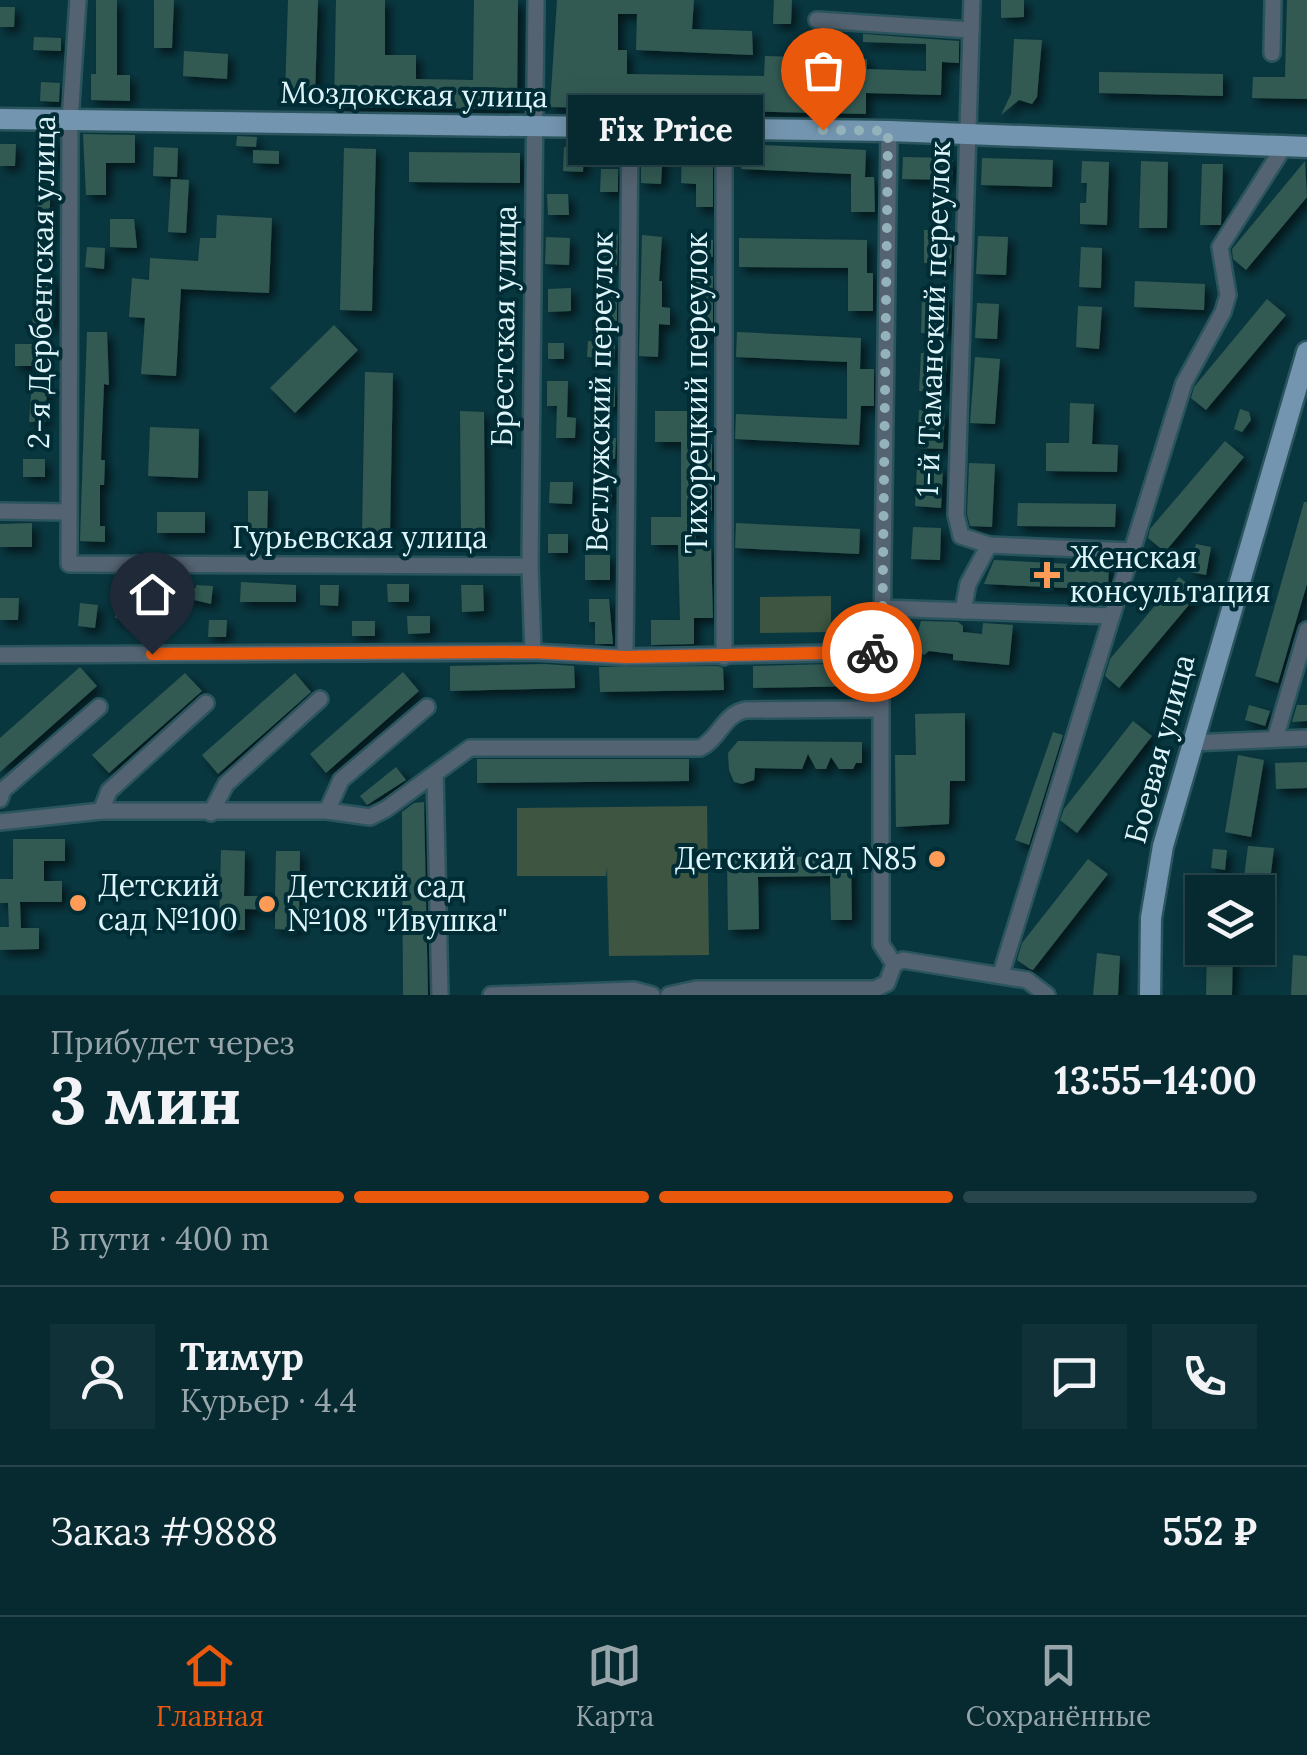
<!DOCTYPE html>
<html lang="ru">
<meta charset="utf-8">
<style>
body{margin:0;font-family:Lora,serif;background:#103138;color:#f1f3f6;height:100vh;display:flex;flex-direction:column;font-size:38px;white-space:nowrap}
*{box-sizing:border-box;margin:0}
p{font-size:32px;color:#98a6ab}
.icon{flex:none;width:55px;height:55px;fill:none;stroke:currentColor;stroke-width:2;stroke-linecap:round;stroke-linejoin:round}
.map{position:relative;height:995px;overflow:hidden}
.side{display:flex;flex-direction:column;background:#072930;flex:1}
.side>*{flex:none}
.fabs{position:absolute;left:1185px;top:875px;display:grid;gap:20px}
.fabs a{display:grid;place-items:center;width:90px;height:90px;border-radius:0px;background:#072930;box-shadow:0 5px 25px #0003,0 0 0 2px #28454c;font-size:50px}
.pin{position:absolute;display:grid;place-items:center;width:85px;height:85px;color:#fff;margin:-102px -42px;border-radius:50% 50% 50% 0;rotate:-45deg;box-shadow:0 0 10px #0007}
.pin .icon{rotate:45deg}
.courier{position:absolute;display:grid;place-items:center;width:100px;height:100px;margin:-50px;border:8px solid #ea580c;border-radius:50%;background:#fff;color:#222;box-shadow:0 2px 12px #0007}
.bubble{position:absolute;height:70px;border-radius:0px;background:#072930;box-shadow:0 5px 25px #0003,0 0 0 2px #28454c;font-size:32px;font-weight:700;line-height:70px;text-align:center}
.head em{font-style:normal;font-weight:700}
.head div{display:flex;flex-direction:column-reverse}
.head{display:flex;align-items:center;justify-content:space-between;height:170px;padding:0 50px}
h1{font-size:65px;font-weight:700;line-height:75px}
.bar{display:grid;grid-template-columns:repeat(4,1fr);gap:15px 10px;align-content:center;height:120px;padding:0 50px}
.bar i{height:12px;border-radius:8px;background:#28454c}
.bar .on{background:#ea580c}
.bar p{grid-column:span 4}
.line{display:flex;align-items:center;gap:25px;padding:0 50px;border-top:2px solid #28454c}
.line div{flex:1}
.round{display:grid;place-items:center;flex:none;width:105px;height:105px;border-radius:0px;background:#103138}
.tabs{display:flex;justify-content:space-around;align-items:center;height:140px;border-top:2px solid #28454c;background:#072930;font-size:28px;color:#98a6ab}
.tabs a{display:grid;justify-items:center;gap:5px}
.tabs .on{color:#ea580c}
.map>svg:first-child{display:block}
</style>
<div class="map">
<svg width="1307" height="995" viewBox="0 0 1307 995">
<defs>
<filter id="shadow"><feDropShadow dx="5.5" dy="5.5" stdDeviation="5" flood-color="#0009"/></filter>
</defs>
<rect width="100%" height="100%" fill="#093740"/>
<!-- green -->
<g fill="#3d5541">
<polygon points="831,596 831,632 760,633 760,597"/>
<polygon points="707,806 709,955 609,956 607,867 606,876 517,876 517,808"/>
</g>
<!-- building -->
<g fill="#305a53" filter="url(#shadow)">
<polygon points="96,0 117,0 117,75 130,75 130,101 91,100 91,74 96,74"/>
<polygon points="154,0 174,0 172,48 154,48"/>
<polygon points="288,0 318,0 315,97 285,95"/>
<polygon points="336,0 385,0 385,55 416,55 416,79 473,80 474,0 518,0 517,109 334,107"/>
<polygon points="557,0 694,0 692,29 752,31 753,55 636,50 637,14 618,14 618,50 627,50 627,74 764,76 765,56 867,59 867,69 926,71 926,44 863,42 863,34 959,41 959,63 942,62 941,95 866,93 866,114 550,107"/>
<polygon points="774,0 792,0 791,24 773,24"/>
<polygon points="1001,0 1024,0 1024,17 1001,18"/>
<polygon points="1287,0 1307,0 1307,99 1252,98 1253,77 1285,77"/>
<polygon points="0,7 15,7 14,27 0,27"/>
<polygon points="34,37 61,38 61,51 33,50"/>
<polygon points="1014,39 1042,40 1037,97 1032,104 1019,100 1001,115 1011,94"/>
<polygon points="184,51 228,54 227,79 183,76"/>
<polygon points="1099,72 1223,74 1223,96 1099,93"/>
<polygon points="41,82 60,83 59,102 40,101"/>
<polygon points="83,134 135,135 135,163 106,163 106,195 86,195"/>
<polygon points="237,136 257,137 256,147 236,146"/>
<polygon points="37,140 58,140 57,162 36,161"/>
<polygon points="670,143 692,143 692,159 713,159 713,207 696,207 696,184 681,183 682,154 670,154"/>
<polygon points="0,144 16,144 15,166 0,166"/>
<polygon points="742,144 866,150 865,177 874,177 875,212 851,212 851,174 741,169"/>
<polygon points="154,147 178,148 177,177 153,176"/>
<polygon points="564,147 584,147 583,172 563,171"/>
<polygon points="344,148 376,149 372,311 340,310"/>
<polygon points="641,148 663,149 661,184 641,183"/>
<polygon points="253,150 279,151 279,164 253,163"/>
<polygon points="409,152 520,153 520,183 409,182"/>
<polygon points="903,157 953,158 952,180 902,179"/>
<polygon points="982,158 1053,160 1052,187 981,185"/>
<polygon points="1082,161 1109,162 1107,225 1080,224 1080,203 1086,203 1087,183 1081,183"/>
<polygon points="1141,161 1168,162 1167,228 1139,228"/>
<polygon points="1305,161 1307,197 1246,270 1233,259 1232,249"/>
<polygon points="1202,164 1223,164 1221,225 1200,225"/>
<polygon points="601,169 618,169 618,192 600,192"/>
<polygon points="171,179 189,180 186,233 168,232"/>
<polygon points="38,194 50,194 50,235 37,235"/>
<polygon points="547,194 568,194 569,215 548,215"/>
<polygon points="217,215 272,218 269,293 181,289 176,376 141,374 145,318 129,317 132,278 149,280 150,258 198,261 200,238 216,238"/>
<polygon points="110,219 134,219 137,248 110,247"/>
<polygon points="924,230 952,231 951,264 924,263"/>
<polygon points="598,233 618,234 617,266 597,265"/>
<polygon points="642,235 662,237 659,281 662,281 662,307 670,308 670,325 659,324 658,357 639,356"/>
<polygon points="978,236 1008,237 1006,275 976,274"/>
<polygon points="546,237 570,238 569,265 545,264"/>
<polygon points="739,238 867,240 867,273 873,273 873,311 848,311 848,268 739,267"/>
<polygon points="698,239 713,240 713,257 698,257"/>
<polygon points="87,247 105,248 104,269 85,267"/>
<polygon points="1081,247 1102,248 1101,288 1079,287"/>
<polygon points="696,276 713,276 713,334 690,334 690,310 696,310"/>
<polygon points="36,277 53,277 53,326 32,326"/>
<polygon points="1135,281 1205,284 1204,310 1134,307"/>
<polygon points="571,288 571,311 548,312 548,289"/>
<rect x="595" y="297" width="22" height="24"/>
<polygon points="922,298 949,299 948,334 921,333"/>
<polygon points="1267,299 1286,315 1206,410 1191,398 1194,387"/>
<polygon points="977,303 999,304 997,339 975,338"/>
<polygon points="1078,306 1102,307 1099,349 1076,347"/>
<polygon points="334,325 358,350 295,413 270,388"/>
<polygon points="87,332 107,332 109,385 104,384 101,460 105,460 104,485 100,485 100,526 105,526 105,542 80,541"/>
<polygon points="737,332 861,338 860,369 874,369 874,406 861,406 859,445 735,439 736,414 847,419 847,362 736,357"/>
<polygon points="588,341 615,342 615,358 587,357"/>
<rect x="548" y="343" width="16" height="16"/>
<rect x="15" y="344" width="22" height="22"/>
<polygon points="921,353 947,355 945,393 919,391"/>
<polygon points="975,357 1000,359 995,424 970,423"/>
<polygon points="365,372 393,373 390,534 362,533"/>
<polygon points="547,381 568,381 567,417 576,418 575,438 556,438 557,406 547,406"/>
<polygon points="32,382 47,382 46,422 29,422"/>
<polygon points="593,387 615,387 615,407 593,408"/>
<polygon points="1070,403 1094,404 1092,444 1118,445 1117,472 1046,471 1046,443 1069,443"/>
<polygon points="1240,409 1249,412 1251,420 1242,432 1234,429"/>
<polygon points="919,410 945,412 943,449 917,448"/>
<polygon points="460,411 484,412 485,533 461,532"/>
<polygon points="655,411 699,411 699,444 712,444 712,511 696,511 696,547 711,546 713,618 694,618 694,644 651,645 651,620 680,620 678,545 651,545 651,517 681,517 681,442 655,442"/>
<polygon points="150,427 199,429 198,478 148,476"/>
<polygon points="594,438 616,438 615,459 594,459"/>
<polygon points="1225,441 1244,457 1165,552 1148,538 1150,529"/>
<rect x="23" y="459" width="22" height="18"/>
<polygon points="969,463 995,464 992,527 970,526 967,514"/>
<polygon points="917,466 943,468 941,508 915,506"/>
<polygon points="550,482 573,482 572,504 549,503"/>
<rect x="591" y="483" width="21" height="18"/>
<polygon points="248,491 268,491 267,537 248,537"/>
<polygon points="1304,502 1307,502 1307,584 1278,683 1255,676"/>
<polygon points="1018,503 1116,504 1115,527 1017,526"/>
<rect x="157" y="512" width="48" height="21"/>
<polygon points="32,523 32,547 0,547 0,524"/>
<polygon points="736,523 860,529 859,554 735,548"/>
<polygon points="913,527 941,528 940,560 911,559"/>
<rect x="548" y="534" width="20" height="19"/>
<polygon points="1196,544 1211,547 1206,575 1190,572"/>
<rect x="585" y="555" width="25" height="25"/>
<polygon points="994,560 1109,566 1108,590 984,584"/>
<polygon points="1179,577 1199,593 1119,688 1105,676 1110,659"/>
<polygon points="241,582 296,585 296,602 240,602"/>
<polygon points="117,584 133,585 131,619 115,618"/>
<polygon points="387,584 409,584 409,602 388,602"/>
<polygon points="196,585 213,586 211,604 181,597 182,586 196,588"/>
<polygon points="320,585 339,585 338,606 320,605"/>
<polygon points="461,585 483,585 484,611 462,612"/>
<polygon points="0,598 19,598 18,620 0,620"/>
<polygon points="589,599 609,599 613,644 595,644 595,622 589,622"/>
<polygon points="80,603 98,605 95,628 78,626"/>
<polygon points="407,616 430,616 430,633 408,634"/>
<polygon points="209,620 227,620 226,637 208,637"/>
<rect x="352" y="621" width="23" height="15"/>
<polygon points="921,621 958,622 963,626 963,632 982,634 983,623 1013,625 1009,665 953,660 953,654 929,651 924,655 914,646"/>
<polygon points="870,663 870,686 753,688 753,666"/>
<polygon points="544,664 574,666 575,688 450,691 450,666"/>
<polygon points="718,666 723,668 724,690 600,692 599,667"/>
<polygon points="80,667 97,686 0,772 0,738"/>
<polygon points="403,672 419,691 326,773 310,754"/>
<polygon points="185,673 202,691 109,773 92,755"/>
<polygon points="295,673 311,692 218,774 202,755"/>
<polygon points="1249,705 1270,711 1265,726 1245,720"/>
<polygon points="1297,705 1307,705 1307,721 1292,722"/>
<polygon points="965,713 965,781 950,781 949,824 896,827 895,755 916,755 915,714"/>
<polygon points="1133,721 1152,736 1077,833 1060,820 1064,809"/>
<polygon points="1053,732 1063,735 1029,845 1015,840"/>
<polygon points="738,741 862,742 862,763 856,763 853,769 839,769 831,757 826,769 816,769 808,754 802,769 755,768 754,780 742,784 734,782 729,770 728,753"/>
<polygon points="1238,755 1264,760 1251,837 1225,832"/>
<polygon points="477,759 689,759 689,781 477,783"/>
<polygon points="1307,762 1307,788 1276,789 1275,763"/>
<polygon points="396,767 406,780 367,805 360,796"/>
<polygon points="424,802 428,995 403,995 402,812 414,803"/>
<polygon points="13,839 65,839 65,861 44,861 44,881 62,881 62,902 20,902 21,928 39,928 39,949 0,950 0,927 9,927 8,903 0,903 0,879 13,879"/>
<polygon points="1248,846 1274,848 1264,930 1258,930 1258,892 1242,892"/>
<polygon points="1213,849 1227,850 1225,870 1211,868"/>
<polygon points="221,850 245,851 244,896 275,896 276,851 300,851 299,930 275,929 275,910 245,909 245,930 219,930"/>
<polygon points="851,856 852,920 831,920 830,876 758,877 759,929 728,930 727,858"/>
<polygon points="1088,859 1108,874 1033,970 1030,969 1017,960 1022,943"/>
<polygon points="1207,948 1233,948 1232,995 1206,995"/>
<polygon points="1097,953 1120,956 1118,995 1093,995"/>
<polygon points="1293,955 1307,956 1307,995 1291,995"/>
</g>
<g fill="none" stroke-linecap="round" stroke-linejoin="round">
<defs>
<g id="minor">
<polyline points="78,0 70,120 69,564 530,566"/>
<polyline points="817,20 971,30"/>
<polyline points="1272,53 1273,0"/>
<polyline points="724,130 724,657"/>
<polyline points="889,131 881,709 881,944 894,964"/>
<polyline points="0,511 67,512"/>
<polyline points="989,545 1132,551"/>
<polyline points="882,608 1112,616"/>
<polyline points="963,611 968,584 989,545 961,536 956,515 972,0"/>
<polyline points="533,652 530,566 536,0"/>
<polyline points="0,655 533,652 625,657 882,652"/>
<polyline points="625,657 630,128"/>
<polyline points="1275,739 1307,630"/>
<polyline points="1191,743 1307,738"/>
<polyline points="435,775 440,995"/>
<polyline points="0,799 3,790 99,707"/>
<polyline points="101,811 109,791 206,703"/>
<polyline points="327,811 341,780 427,707"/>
<polyline points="211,813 226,784 320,699"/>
<path d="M0,822L101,811H327L370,817L386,809L470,748H700C720,738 723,715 745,710L881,709"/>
<polyline points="1001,974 1184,383 1223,312 1228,295 1220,247 1285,145"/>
<polyline points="491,995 634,990 652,995"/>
<polyline points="669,995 696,989 875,989 887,983 894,964 903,960 1027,980 1047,995"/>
</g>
<g id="major">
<polyline points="0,119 889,131 1307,147"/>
<polyline points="1150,995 1151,918 1163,846 1307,352"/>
</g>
</defs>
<!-- minor casing -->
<use href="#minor" stroke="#2b555e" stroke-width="20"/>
<!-- major casing -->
<use href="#major" stroke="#2b555e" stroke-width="25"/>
<!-- minor -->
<use href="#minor" stroke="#546371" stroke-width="15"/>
<!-- major -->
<use href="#major" stroke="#7495b0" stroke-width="20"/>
</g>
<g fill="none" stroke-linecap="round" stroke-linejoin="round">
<!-- done -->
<polyline stroke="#93b2b9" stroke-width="10" stroke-dasharray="0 18" points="823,130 888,131 882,652 872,652"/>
<!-- route -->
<polyline stroke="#ea580c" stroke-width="12" points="152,654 532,652 625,657 872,652"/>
</g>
<!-- markers -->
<g fill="#fe9c57" stroke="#002d35" stroke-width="4">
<path d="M1042 560h10v10h10v10h-10v10h-10v-10h-10v-10h10z"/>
<circle cx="937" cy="859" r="10"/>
<circle cx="78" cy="903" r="10"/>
<circle cx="267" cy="904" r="10"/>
</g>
<g text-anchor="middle" stroke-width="8" stroke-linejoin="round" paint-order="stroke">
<!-- street labels -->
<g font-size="30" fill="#def5fa" stroke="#002d35">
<text transform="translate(414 95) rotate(1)" y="10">Моздокская улица</text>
<text transform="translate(42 282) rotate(-89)" y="10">2-я Дербентская улица</text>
<text transform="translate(934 319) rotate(-88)" y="10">1-й Таманский переулок</text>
<text transform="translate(504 326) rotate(-89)" y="10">Брестская улица</text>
<text transform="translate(600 392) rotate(-89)" y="10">Ветлужский переулок</text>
<text transform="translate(697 393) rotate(-90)" y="10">Тихорецкий переулок</text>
<text x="360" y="548">Гурьевская улица</text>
<text transform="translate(1160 749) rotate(-75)" y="10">Боевая улица</text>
</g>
<!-- poi labels -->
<g font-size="30" fill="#def5fa" stroke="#002d35" text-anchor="start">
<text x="1070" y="568">Женская<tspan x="1070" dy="34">консультация</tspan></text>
<text x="917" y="869" text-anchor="end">Детский сад N85</text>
<text x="98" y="896">Детский<tspan x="98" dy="34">сад №100</tspan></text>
<text x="287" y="897">Детский сад<tspan x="287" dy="34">№108 "Ивушка"</tspan></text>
</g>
</g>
</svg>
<div class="fabs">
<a><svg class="icon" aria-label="layers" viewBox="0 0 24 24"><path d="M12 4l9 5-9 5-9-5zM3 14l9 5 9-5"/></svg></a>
</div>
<div class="pin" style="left:823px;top:130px;background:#ea580c"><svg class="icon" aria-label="bag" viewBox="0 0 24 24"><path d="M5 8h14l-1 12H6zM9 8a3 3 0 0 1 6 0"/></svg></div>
<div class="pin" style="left:152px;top:654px;background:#1f2937"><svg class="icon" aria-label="home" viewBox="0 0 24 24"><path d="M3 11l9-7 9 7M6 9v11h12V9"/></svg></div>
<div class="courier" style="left:872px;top:652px"><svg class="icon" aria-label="bike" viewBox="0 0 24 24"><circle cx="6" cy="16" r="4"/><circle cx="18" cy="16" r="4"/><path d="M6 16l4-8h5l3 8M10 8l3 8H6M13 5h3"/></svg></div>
<div class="bubble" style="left:568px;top:95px;width:195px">Fix Price</div>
</div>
<section class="side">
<div class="head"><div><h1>3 мин</h1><p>Прибудет через</p></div><em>13:55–14:00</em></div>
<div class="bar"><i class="on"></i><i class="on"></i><i class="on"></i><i></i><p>В пути · 400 m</p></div>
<div class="line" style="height:180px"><a class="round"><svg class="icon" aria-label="person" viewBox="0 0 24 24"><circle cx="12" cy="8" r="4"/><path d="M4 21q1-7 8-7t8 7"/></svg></a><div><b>Тимур</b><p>Курьер · 4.4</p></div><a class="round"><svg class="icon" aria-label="chat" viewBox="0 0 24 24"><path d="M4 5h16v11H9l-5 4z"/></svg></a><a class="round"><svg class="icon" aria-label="phone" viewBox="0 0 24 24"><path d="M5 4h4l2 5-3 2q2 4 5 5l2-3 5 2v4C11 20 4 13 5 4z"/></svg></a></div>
<div class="line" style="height:130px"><div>Заказ #9888</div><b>552 ₽</b></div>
</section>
<nav class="tabs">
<a class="on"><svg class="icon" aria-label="home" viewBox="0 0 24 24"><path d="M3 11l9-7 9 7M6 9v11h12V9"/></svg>Главная</a>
<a><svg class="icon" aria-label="map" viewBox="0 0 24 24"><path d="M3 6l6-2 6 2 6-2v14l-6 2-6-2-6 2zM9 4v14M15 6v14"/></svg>Карта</a>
<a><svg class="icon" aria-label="saved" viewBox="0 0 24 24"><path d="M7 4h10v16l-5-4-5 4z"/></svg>Сохранённые</a>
</nav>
